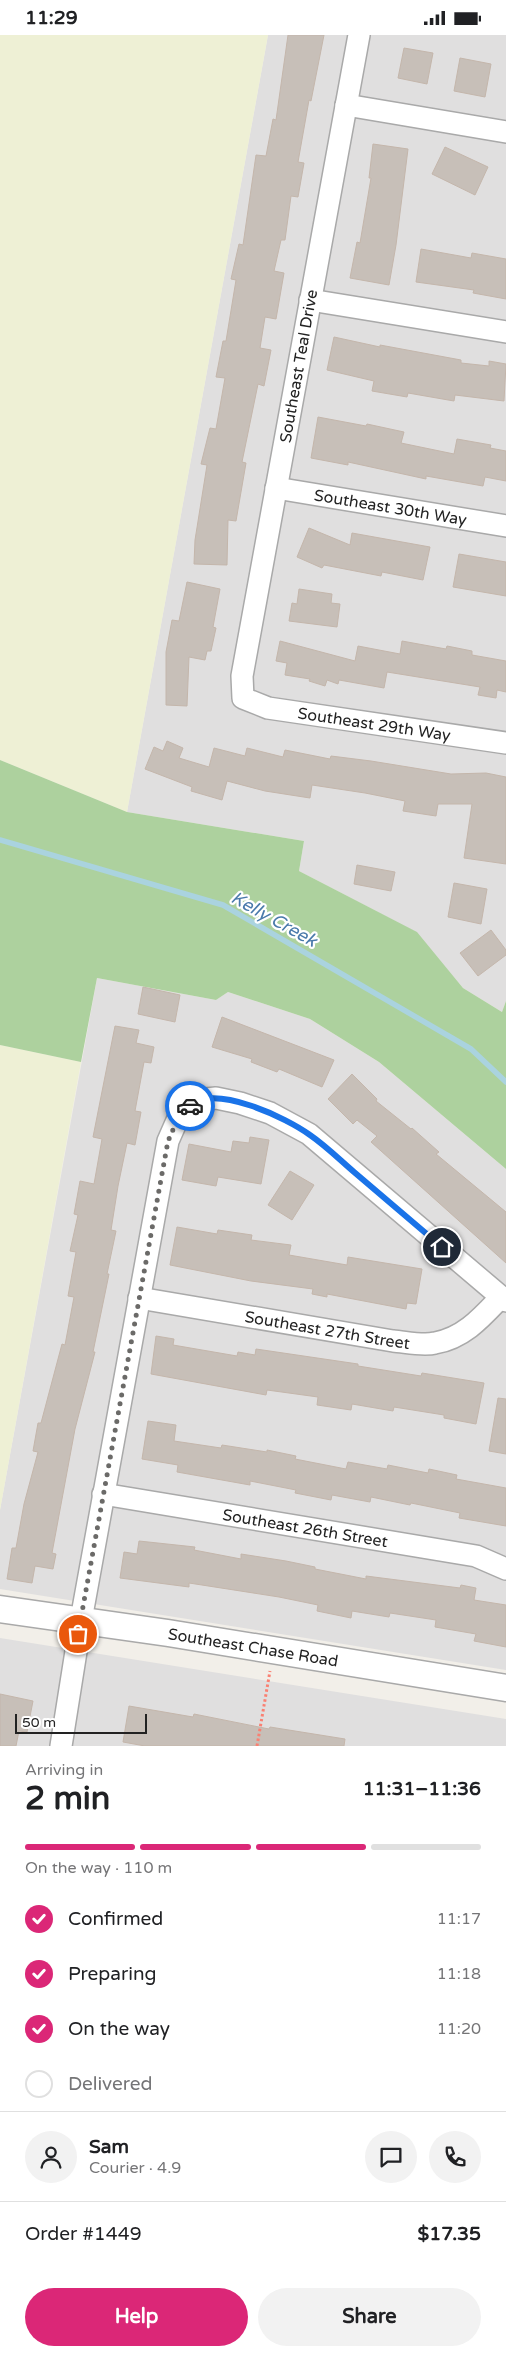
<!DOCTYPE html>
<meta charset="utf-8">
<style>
body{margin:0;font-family:"Varela Round",sans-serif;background:#f2f2f2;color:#202124;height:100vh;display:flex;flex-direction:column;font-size:19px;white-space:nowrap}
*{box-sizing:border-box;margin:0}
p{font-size:16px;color:#757577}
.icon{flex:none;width:28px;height:28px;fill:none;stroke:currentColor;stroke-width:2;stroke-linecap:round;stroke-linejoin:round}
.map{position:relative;height:1711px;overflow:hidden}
.details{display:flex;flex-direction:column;background:#fff;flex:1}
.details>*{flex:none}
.scale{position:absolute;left:15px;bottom:12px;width:132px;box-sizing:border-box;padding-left:5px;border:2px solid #222;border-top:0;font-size:14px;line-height:18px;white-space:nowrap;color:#222;-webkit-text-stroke:4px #fff;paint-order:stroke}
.pin{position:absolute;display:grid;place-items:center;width:42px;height:42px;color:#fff;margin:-21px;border:2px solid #fff;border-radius:50%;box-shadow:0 1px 5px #0007}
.courier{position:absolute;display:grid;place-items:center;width:50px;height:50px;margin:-25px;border:4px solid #1a73e8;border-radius:50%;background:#fff;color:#222;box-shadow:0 1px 6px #0007}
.head em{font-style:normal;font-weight:700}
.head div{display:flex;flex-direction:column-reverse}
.head{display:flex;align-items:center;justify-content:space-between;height:85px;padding:0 25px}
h1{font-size:32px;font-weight:700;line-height:38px}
.bar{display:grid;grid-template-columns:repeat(4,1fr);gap:8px 5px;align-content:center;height:60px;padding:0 25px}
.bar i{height:6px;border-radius:4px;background:#e0e0e0}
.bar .current{background:#db2777}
.bar p{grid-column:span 4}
.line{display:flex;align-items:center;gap:12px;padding:0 25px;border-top:1px solid #e0e0e0}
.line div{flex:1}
.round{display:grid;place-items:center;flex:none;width:52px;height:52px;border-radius:26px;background:#f2f2f2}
ol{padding:0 25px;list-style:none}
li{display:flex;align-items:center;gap:15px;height:55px}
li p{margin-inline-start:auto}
li .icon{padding:5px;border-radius:50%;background:#db2777;color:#fff;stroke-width:4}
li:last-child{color:#757577}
li i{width:28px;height:28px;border:2px solid #e0e0e0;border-radius:50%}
.primary-button{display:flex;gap:10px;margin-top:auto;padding:10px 25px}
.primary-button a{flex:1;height:58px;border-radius:30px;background:#db2777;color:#fff;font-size:20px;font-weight:700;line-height:58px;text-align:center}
.primary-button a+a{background:#f2f2f2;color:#202124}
.status{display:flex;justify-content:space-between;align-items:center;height:35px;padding:0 25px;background:#fff;direction:ltr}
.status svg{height:14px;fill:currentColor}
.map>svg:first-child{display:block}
</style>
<div class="status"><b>11:29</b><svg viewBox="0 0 49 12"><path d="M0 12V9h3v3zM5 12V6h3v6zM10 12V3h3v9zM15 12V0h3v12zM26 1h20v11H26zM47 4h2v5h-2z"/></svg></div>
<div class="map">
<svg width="506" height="1711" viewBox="0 0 506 1711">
<rect width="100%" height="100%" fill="#f2efe9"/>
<!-- residential -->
<g fill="#e0dfdf">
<polygon points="268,0 506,0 506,966 502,977 463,953 416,897 299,836 304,806 127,777"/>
<polygon points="97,943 216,965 228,957 310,984 379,1027 506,1134 506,1635 0,1554 0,1475"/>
<polygon points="0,1603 506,1684 506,1711 0,1711"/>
</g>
<!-- farmland -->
<g fill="#eef0d5">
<polygon points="0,0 268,0 127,777 0,725"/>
<polygon points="0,1010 81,1027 0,1475"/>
</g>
<!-- forest -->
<polygon fill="#add19e" points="0,725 127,777 304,806 299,836 417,897 463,953 502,977 506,966 506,1134 379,1027 310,984 228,957 216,965 97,943 81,1027 0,1010"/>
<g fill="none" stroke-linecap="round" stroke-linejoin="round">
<!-- stream -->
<polyline stroke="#aad3df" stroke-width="5.5" points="0,805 223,870 471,1014 506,1047"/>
</g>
<!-- building -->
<g fill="#c7bfb8" stroke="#c4b6ab">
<polygon points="288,0 324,0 311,66 309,65 298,127 304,128 298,162 291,161 285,205 281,205 274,236 284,238 276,284 265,282 260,313 271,315 264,351 258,349 242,427 246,428 236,486 228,485 227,530 194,529 195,505 207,430 201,429 210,393 216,394 225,343 216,342 223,306 226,306 236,245 231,244 239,209 243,210 256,120 266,121 273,84 276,85"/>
<polygon points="404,13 433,18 427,49 398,43"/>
<polygon points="460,23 491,29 485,62 454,56"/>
<polygon points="373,109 408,114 396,210 389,250 350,243 357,207 360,208 371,143 369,143"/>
<polygon points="445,112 488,132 475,160 432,139"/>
<polygon points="421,214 471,223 472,218 506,224 506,264 473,258 474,255 416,247"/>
<polygon points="334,302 380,312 380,310 461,325 461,328 489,331 489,326 506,329 504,366 455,360 454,366 408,358 407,362 372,356 374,346 327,335"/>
<polygon points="318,382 366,391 367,389 404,397 401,408 454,419 457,404 491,410 490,413 506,416 506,446 485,442 483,451 426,441 426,444 348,427 348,430 311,423"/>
<polygon points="309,493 350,510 352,498 430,512 423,545 382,537 381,541 324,530 322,533 297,522"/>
<polygon points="459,519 506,527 506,561 453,552"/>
<polygon points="187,547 220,554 213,592 216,593 211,616 207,616 205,625 189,622 187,671 166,670 166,617 172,585 179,586"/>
<polygon points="299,554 332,559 331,568 340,569 337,592 289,586 292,568 297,569"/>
<polygon points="280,606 355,626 358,611 400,619 402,606 446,614 447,611 472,616 472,620 506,626 506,657 497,655 496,663 478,660 480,652 387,637 384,653 339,645 338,649 327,645 325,651 309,646 310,644 285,640 287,628 276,626"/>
<polygon points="167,706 183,713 179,723 209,732 214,713 245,721 247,713 283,722 285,715 330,724 331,721 371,726 451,739 486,738 506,742 506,829 464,823 472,769 438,769 436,781 403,776 405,766 365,758 312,750 310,763 265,756 227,746 222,765 191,756 192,752 145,734 154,712 163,716"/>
<polygon points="357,830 395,837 391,856 354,849"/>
<polygon points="454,848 487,854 481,889 448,882"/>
<polygon points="491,895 506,915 506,920 478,941 460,918"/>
<polygon points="143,952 180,960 175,987 138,979"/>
<polygon points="222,982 334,1025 322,1052 279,1034 277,1037 251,1027 252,1024 212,1012"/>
<polygon points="115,991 139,995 136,1008 154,1012 151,1028 144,1027 135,1076 141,1077 135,1110 127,1108 118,1151 111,1195 116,1196 107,1239 109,1239 93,1317 95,1317 75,1394 52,1518 56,1519 53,1534 35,1531 32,1548 7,1544 12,1513 16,1513 24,1469 38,1417 33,1416 38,1388 41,1388 62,1309 65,1310 74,1262 68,1261 76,1217 70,1216 78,1180 74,1179 80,1146 94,1149 102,1104 93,1102"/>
<polygon points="352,1039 377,1064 376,1066 411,1094 412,1093 439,1117 436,1119 506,1177 506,1228 371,1107 377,1101 357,1085 353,1089 328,1064"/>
<polygon points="250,1102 269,1105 261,1149 218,1142 216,1151 182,1145 189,1109 231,1117 233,1106 249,1108"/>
<polygon points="290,1136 314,1150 292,1185 268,1170"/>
<polygon points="177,1192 217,1199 218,1195 252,1200 251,1205 291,1210 289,1220 347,1230 348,1222 422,1234 416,1269 407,1268 406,1274 327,1259 327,1262 312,1259 313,1254 251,1246 170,1230"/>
<polygon points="156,1301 174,1304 173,1310 237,1321 238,1317 255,1320 256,1314 358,1329 358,1331 421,1341 422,1338 484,1348 476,1389 444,1383 444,1380 394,1372 393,1376 352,1369 351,1375 317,1370 318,1362 267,1355 266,1360 151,1339"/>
<polygon points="498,1363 506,1364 506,1419 489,1416"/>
<polygon points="148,1386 176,1390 174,1406 221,1413 222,1410 267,1417 267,1415 296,1421 295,1424 346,1434 348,1427 387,1434 388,1430 428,1438 429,1434 457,1440 456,1444 506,1453 506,1491 459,1483 460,1478 411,1468 410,1470 371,1462 370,1467 332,1460 331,1465 295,1458 296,1455 250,1446 250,1450 177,1437 178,1430 142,1424"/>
<polygon points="139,1506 195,1512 194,1515 241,1524 241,1519 286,1526 315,1532 315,1534 366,1544 366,1541 460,1553 461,1550 476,1553 474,1565 506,1570 506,1612 474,1606 476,1599 435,1592 436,1585 390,1578 389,1582 352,1576 351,1583 317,1576 318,1570 279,1562 189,1548 189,1552 120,1543 124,1517 137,1519"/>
<polygon points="0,1659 33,1666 27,1697 19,1696 16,1711 0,1711"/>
<polygon points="129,1671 193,1682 194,1679 269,1694 270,1692 345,1704 344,1711 145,1711 123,1707"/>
</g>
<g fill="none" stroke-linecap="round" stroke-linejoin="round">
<defs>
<g id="minor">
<path id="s1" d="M359,0L242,641L243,663L268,673L506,708"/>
<polyline points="346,70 506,97"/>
<polyline points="310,265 506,297"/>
<path id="s2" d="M276,453L506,491"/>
<path id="s3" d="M139,1263L393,1306C406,1307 423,1311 435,1308C464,1303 482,1282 501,1262"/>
<path id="s4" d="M103,1459L476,1521L506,1534"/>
<polyline points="61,1711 81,1585 168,1106 179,1081 196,1065 216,1063 240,1068 270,1078 309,1099 506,1266"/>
</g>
<g id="tertiary">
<path id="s5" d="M0,1574L168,1598L506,1653"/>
</g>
</defs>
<!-- minor casing -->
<use href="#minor" stroke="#a9a9a9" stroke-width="24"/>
<!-- tertiary casing -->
<use href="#tertiary" stroke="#a9a9a9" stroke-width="29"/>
<!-- path -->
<polyline stroke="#fa8072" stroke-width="3" stroke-dasharray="2.5 2.5" stroke-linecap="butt" points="257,1711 270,1636"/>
<!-- minor -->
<use href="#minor" stroke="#fff" stroke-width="21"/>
<!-- tertiary -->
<use href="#tertiary" stroke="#fff" stroke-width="26"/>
</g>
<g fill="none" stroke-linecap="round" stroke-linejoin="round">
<!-- done -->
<polyline stroke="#6b6a68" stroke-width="5" stroke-dasharray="0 9" points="78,1599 168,1106 179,1081 190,1071"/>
<!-- route -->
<path stroke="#1a73e8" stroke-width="6" d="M190,1071C214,1048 287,1083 310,1100C326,1111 340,1125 354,1137C383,1162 413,1187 442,1212"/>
</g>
<g text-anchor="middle" stroke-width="4.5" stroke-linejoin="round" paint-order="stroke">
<!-- street labels -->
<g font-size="16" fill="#222" stroke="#fff">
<text transform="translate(298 331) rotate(-80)" y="6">Southeast Teal Drive</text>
<text dy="6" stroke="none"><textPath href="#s2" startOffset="116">Southeast 30th Way</textPath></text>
<text dy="6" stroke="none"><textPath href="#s1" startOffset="808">Southeast 29th Way</textPath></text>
<text dy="6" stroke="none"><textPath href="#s3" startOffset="191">Southeast 27th Street</textPath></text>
<text dy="6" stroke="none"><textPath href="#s4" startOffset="205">Southeast 26th Street</textPath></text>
<text dy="6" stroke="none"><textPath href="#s5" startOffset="256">Southeast Chase Road</textPath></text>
</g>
<!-- water labels -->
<g font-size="18" font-style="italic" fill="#4a7aab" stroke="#fff">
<text transform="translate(274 884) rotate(29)" y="6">Kelly Creek</text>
</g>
</g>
</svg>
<div class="scale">50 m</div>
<div class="pin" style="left:78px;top:1599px;background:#ea580c"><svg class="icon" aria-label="bag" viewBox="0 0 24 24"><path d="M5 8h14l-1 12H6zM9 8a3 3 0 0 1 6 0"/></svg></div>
<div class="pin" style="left:442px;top:1212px;background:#1f2937"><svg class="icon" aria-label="home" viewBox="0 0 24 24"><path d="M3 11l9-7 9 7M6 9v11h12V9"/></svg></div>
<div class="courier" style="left:190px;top:1071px"><svg class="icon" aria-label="car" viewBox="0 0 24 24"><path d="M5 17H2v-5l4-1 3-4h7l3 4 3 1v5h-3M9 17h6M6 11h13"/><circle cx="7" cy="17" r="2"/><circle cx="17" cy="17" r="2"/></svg></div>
</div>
<section class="details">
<div class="head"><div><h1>2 min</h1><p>Arriving in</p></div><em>11:31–11:36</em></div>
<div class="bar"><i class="current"></i><i class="current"></i><i class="current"></i><i></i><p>On the way · 110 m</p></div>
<ol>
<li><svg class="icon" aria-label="check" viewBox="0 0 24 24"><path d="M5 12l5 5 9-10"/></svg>Confirmed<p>11:17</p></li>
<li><svg class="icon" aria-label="check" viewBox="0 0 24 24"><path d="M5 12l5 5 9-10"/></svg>Preparing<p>11:18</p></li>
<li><svg class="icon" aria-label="check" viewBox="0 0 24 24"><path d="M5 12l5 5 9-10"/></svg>On the way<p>11:20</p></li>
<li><i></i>Delivered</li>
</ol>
<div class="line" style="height:90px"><a class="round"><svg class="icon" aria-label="person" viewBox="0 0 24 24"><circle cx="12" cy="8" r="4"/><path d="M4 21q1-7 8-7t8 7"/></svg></a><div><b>Sam</b><p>Courier · 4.9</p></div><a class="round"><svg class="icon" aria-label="chat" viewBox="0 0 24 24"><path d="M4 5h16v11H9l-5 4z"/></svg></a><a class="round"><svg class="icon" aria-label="phone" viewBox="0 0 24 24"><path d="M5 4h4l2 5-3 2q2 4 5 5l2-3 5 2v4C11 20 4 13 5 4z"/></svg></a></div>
<div class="line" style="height:65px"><div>Order #1449</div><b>$17.35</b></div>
<div class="primary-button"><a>Help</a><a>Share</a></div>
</section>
